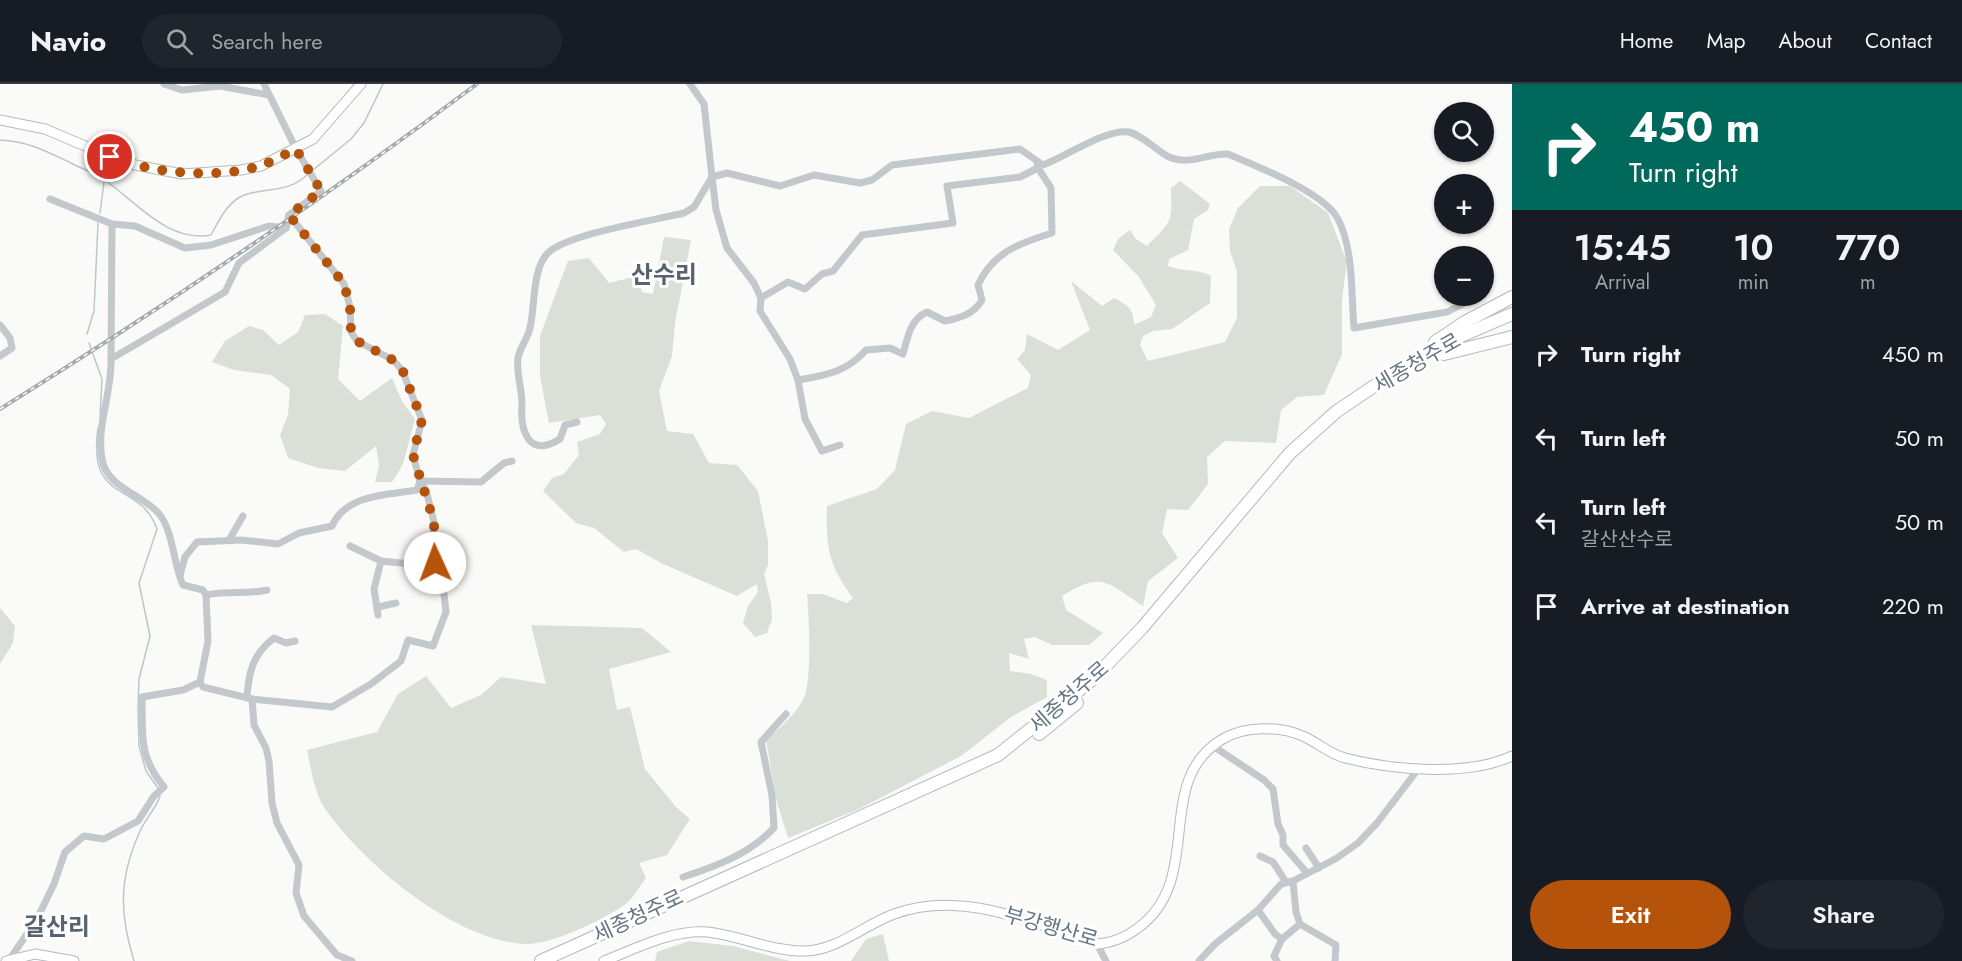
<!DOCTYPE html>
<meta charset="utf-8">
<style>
body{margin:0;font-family:Jost,"Noto Sans KR",sans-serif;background:#20242c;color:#f1f3f6;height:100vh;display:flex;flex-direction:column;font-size:22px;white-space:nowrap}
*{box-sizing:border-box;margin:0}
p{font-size:20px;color:#9ea1a6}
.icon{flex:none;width:33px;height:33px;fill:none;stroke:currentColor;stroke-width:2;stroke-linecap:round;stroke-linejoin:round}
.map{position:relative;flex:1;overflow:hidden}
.side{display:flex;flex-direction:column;background:#171b24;width:450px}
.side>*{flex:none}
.guide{background:#00695c;color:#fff;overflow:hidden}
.fabs{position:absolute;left:1434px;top:18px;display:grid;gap:12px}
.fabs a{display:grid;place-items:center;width:60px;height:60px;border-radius:50%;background:#171b24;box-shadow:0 2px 4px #0004;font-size:30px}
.pin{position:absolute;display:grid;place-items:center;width:51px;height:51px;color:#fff;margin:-26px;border:3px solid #fff;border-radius:50%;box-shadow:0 2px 6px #0007}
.me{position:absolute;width:66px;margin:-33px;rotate:358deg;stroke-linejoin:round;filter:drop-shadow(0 0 4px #0008)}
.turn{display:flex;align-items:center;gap:21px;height:126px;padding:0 18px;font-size:27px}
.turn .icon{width:78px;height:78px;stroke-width:2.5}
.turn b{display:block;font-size:42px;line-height:51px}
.eta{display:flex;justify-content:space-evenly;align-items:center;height:102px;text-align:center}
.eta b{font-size:36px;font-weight:600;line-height:42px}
.button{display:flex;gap:12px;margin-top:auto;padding:12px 18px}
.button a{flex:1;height:69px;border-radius:36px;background:#b45309;color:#fff;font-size:24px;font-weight:600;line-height:69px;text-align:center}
.button a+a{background:#20242c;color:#f1f3f6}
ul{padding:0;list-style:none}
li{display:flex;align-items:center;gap:18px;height:84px;padding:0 18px}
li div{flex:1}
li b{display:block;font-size:22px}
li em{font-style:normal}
header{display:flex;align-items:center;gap:36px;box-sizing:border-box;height:84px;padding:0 30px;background:#171b24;border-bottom:2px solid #363941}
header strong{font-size:28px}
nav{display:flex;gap:33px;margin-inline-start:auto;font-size:21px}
.search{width:420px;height:54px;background:#20242c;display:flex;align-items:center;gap:15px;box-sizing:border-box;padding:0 21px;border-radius:33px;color:#9ea1a6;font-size:22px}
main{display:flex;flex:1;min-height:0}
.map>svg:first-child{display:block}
.green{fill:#dadfd7}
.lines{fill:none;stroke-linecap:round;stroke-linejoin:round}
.stream{stroke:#bbc7cb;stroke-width:1.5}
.secondary-casing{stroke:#b3babf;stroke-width:11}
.highway-casing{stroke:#b4b9bd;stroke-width:14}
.street{stroke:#c3c8cc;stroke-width:7}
.secondary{stroke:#fff;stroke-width:9}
.highway{stroke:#fff;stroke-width:12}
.rail-casing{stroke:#a2aab0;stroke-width:4}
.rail{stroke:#fff;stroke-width:1.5;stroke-dasharray:4.5;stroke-linecap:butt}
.route{stroke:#b45309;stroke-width:10;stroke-dasharray:0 18}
.labels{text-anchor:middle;stroke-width:6;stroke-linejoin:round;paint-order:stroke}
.street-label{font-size:21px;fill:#657683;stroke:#fff}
.quarter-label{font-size:24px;font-weight:bold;fill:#57646e;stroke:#fff}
</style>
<header>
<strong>Navio</strong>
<div class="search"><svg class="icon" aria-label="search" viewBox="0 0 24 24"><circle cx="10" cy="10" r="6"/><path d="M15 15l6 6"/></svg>Search here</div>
<nav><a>Home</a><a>Map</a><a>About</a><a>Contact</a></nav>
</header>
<main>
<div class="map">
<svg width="1512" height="877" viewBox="0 0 1512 877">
<rect width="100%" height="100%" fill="#fafaf8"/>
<g class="green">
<path d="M1180 97 1210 120 1208 126 1194 135 1188 166 1169 175 1168 182C1182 188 1197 184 1211 192L1210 219 1172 245 1153 247 1143 252 1140 261 1148 277 1225 258 1237 234V188L1230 167 1229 145 1238 124 1260 102H1290L1328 129 1347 178 1342 215V270L1324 311 1297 313 1281 326 1276 359 1225 357 1207 373 1208 400 1188 426 1167 425 1162 449 1178 474 1148 497 1143 522C1106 498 1103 487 1062 512L1066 526 1103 549 1089 561H1052L1035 553 1024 555 1029 575 1009 569 1010 587 1031 590 1047 596V613L1011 633 961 672 859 725 788 754 776 715 766 656C780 644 796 630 804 614 812 595 809 532 807 510H823L847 519 853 514C828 480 826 464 827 422L877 405 895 386 906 340 932 327 969 334 1028 304 1031 291 1017 275 1025 266 1027 250 1058 266 1090 246 1071 197 1102 222 1114 214C1128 221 1134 225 1134 241L1151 233 1156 221 1139 193 1113 166 1118 155 1130 146 1136 155 1147 162C1172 137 1172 139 1171 104Z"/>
<polygon points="664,153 691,156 675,239 672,272 659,307 667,347 693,350 709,379 737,381 758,407 768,457 768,481 764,490 771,519 772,535 767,549 755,553 743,539 748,522 758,508 757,500 737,512 663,480 636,465 624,468 594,444 576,439 543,407 552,394 564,390 579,371 577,358 600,350 606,340 600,331 549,339 540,292 540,252 568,177 589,174 609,199 637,192 642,208 653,210"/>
<polygon points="325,230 343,242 338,295 360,317 392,294 402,317 415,335 403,380 392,398 375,398 379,382 376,362 345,387 318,384 288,374 280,351 288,331 290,305 271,291 234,286 212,278 225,257 249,242 263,246 279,261 298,248 305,231"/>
<polygon points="0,524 15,542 13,559 0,580"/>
<path d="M531 541 642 544 671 568 609 585 617 626 630 623 645 685 676 723 690 735 667 771 639 779 646 794C639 803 632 816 623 822 600 837 553 860 526 860 455 857 362 779 324 723 314 708 311 683 307 666L377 648 398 610 426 592 451 624 481 611 501 593 546 600Z"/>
<polygon points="883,850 889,877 851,877 866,855"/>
<polygon points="689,857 733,862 790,877 655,877 657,868"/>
</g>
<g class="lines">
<g class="stream">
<path d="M0 56C28 57 48 68 73 80 82 85 93 88 102 94 136 117 167 159 211 151 218 138 226 121 240 113 262 102 286 111 307 91"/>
<polyline points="313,86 351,55 364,39 383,0"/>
<polyline points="100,129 104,98"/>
<polyline points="87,250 94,227 98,139"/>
<polyline points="89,259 102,295 100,333"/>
<path d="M98 344C87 422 139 395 157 445L139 499 150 552 139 595 138 625 139 662 146 687 158 704"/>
<path d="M134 877C119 828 119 794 140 747 145 736 158 721 160 712"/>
</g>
<defs>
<g id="secondary">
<polyline points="0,36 45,45 125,79 182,90 241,86 261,82 313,55 361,0"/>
<polyline points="6,877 35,870 74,877"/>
<path d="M604 877C637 864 673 845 708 848 742 852 772 868 807 867 839 865 864 841 894 830 964 805 1030 839 1097 860 1113 859 1125 854 1138 844 1206 794 1152 699 1221 656 1244 641 1281 642 1305 653 1319 660 1330 670 1345 674 1392 686 1467 693 1512 672"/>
</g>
<g id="highway">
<polyline points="1435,258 1465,238 1512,213"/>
<polyline points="1444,270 1512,253"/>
<polyline points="1039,650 1077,619"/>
<polyline points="541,877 998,671 1093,595 1142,544 1290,369 1337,327 1404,282 1454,255 1512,230"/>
</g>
</defs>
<use href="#secondary" class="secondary-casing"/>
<use href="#highway" class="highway-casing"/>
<g class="street">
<polyline points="164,0 182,6 220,2 269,11"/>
<polyline points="264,0 296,65"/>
<path d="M690 0 704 20 712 93 727 89 780 102 814 91 860 99 872 96 892 81 1020 65 1043 81C1065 73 1107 44 1129 48 1144 52 1155 66 1169 73 1189 82 1208 69 1228 70 1256 82 1324 108 1338 135 1354 166 1351 210 1354 244L1447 228 1478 212"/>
<polyline points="712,93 716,126 727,164 754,199 761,214 760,227 790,275 798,296 805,335 822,367 840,361"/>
<polyline points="50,115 112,140 135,142 185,164 211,161 269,142 286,144"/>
<path d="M289 131 286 144 239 179 225 208 111 275C112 309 96 342 102 375 107 405 144 410 160 431 174 450 173 480 183 501L203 506 206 511 208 557 200 598 203 603 252 615 332 623 371 600 401 577 408 556 433 562 446 528 443 501 432 468 434 438 426 406 420 397"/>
<polyline points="761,214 788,198 805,205 822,190 833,187 862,151 953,139 947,102 1020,93 1038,84"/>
<polyline points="0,241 10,254 12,264 0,272"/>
<polyline points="111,275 112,140"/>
<path d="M798 296C826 291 847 288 866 266L890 264 903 270C908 252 910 236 927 228L945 237C960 234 974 230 982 216L978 201C993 168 1020 159 1052 149L1051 104 1038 84 1037 78"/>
<path d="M577 338 565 341 560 355C528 375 520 346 522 320 522 305 516 289 518 274 520 263 528 254 530 244 535 224 532 184 548 169 567 150 655 136 684 129L694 123 712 93"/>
<polyline points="420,397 481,398 504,379 512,377"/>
<polyline points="229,456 243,432"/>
<polyline points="350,462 381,477"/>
<path d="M180 491 185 473 197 458 242 456 278 460 299 449 332 442C346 410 387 411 417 406L420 397 413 371 422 336 402 286 393 276 357 257 351 248 350 223 344 200 289 131 321 107 296 65"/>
<path d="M206 511C229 506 246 511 267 506"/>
<polyline points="378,523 396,519"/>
<path d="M378 531 374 505 381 477C405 479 411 484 432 468"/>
<path d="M247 612C249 587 253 570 274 554L286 559 295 557"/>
<polyline points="252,615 254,641 266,664 269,677 272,719 277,739 299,781 296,809 304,832 337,871 352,877"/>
<polyline points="1213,662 1264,696 1273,705 1278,740 1283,751 1283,761 1307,789"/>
<polyline points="1306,764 1319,784"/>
<polyline points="1260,772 1273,778 1286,798 1293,797 1296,828 1300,840 1336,861 1335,877"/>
<path d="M683 793C717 782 749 770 774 744L772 711 761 658 786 630"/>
<polyline points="1258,826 1275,850 1282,855 1274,872 1277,877"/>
<polyline points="1282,855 1300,840"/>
<polyline points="1097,860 1106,877"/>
<path d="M9 876 36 837 54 800 65 768 84 752 104 755 138 737 154 712 164 703C138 671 143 652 142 613L183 606 200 598"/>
<polyline points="1199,877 1215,860 1258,826 1281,800 1293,797 1337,774 1358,759 1377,739 1419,684"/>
</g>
<use href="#secondary" class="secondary"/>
<use href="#highway" class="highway"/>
<defs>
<path id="rail" d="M0 325C164 223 323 115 477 0"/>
</defs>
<use href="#rail" class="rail-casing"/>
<use href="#rail" class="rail"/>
</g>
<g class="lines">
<path class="route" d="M110 73C150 89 221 96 262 81 274 77 285 70 296 65L321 107 289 131 344 200 350 223 351 248 357 257 393 276 402 285 422 336 413 371 434 438 435 479"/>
</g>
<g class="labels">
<g class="street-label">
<text transform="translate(1417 279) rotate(-30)" y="7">세종청주로</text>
<text transform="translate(1069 613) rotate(-41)" y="7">세종청주로</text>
<text transform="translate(638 832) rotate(-25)" y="7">세종청주로</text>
<text transform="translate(1051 843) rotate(16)" y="7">부강행산로</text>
</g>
<g class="quarter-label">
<text x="664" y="199">산수리</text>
<text x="57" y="851">갈산리</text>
</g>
</g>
</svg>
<div class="fabs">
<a><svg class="icon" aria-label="search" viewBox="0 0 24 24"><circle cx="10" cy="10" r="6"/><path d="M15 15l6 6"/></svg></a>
<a>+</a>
<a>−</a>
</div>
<div class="pin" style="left:110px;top:73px;background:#d93025"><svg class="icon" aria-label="arrive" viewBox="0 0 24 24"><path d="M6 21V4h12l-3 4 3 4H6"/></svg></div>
<svg class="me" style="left:435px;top:479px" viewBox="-20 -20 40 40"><circle r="19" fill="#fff"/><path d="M0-13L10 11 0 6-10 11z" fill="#b45309"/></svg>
</div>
<section class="side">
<div class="guide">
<div class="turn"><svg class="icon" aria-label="right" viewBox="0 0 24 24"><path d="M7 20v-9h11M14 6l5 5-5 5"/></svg><div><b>450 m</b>Turn right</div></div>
</div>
<div class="eta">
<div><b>15:45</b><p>Arrival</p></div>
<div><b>10</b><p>min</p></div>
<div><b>770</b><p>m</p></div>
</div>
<ul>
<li><svg class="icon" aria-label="right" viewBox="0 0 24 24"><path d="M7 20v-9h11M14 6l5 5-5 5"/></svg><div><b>Turn right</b></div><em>450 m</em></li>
<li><svg class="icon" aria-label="left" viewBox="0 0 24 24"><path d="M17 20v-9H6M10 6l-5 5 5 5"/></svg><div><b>Turn left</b></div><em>50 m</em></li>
<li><svg class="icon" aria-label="left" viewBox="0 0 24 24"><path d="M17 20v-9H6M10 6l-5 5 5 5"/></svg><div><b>Turn left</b><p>갈산산수로</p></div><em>50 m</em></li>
<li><svg class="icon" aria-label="arrive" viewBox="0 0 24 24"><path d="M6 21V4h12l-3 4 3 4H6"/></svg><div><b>Arrive at destination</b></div><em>220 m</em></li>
</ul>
<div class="button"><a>Exit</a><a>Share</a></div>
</section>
</main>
